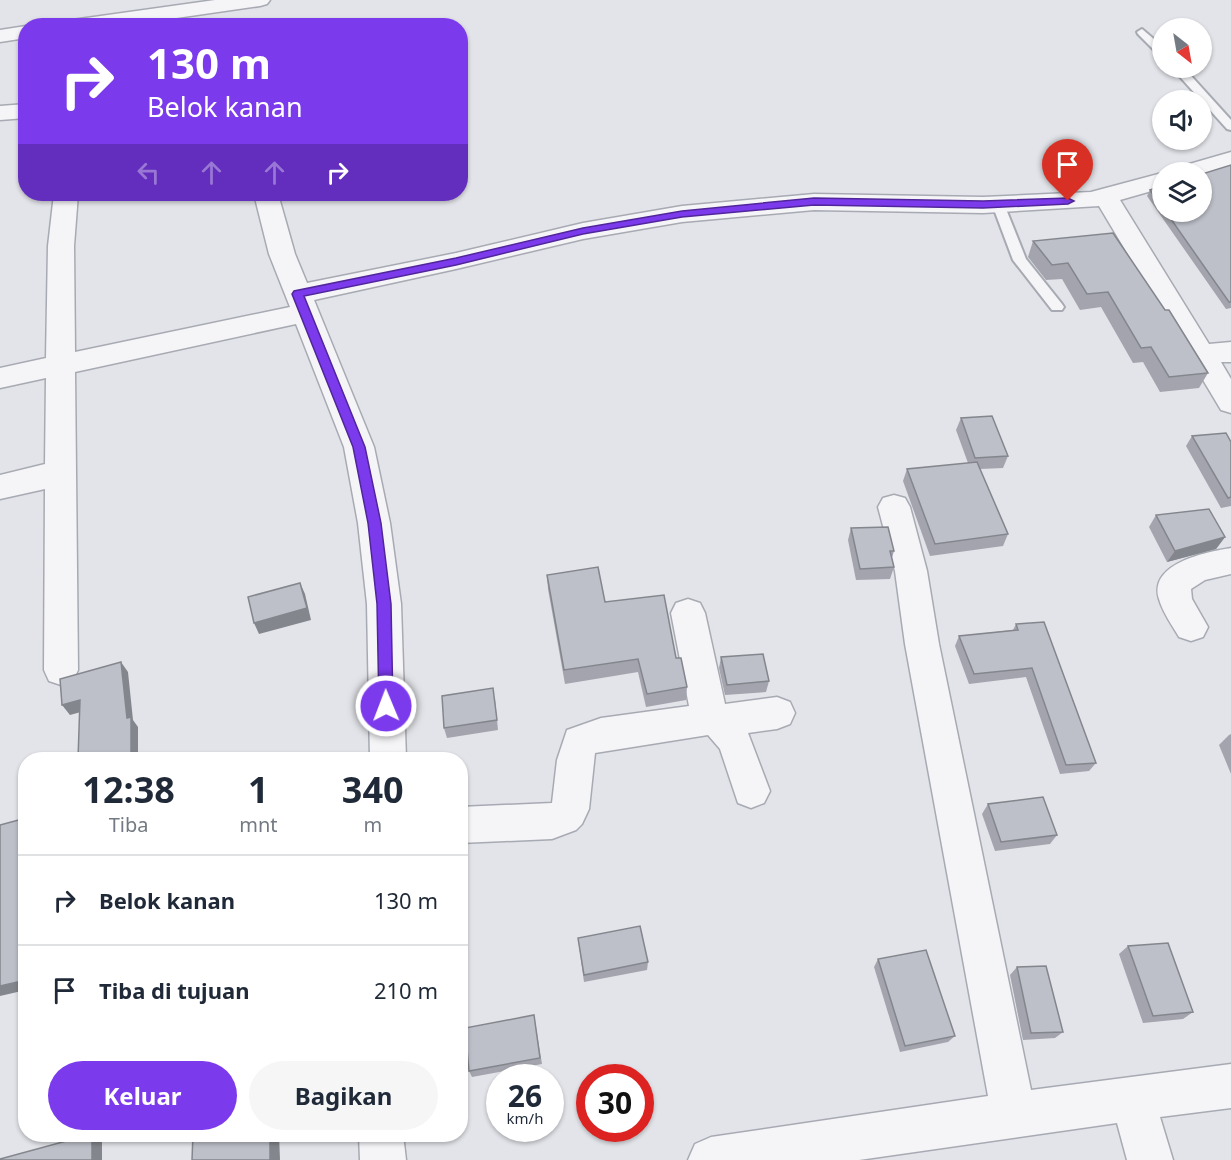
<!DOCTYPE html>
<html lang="id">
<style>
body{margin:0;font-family:"Noto Sans",sans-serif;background:#f6f6f7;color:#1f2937;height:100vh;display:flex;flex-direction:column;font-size:22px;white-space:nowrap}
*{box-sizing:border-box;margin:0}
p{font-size:20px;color:#747a83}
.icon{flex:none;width:33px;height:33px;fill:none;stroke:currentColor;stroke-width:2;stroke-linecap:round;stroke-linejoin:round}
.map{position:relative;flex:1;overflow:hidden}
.side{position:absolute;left:18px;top:752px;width:450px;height:390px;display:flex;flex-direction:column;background:#fff;border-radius:24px;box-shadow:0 2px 4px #0004}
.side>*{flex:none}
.guide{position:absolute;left:18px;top:18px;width:450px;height:183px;border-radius:24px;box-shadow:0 2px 4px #0004;background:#7c3aed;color:#fff;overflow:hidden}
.needle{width:39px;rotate:149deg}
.buttons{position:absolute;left:1152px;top:18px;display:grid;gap:12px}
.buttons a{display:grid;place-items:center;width:60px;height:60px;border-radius:50%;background:#fff;box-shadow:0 2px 4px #0004;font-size:30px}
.speed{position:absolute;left:486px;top:1064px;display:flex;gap:12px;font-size:30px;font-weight:700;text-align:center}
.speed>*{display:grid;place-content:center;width:78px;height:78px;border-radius:50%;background:#fff;box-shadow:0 2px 4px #0004;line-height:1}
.speed small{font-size:15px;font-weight:400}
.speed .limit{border:9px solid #d22;background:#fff;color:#111}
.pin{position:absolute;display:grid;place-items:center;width:51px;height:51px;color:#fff;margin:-62px -26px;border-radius:50% 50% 50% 0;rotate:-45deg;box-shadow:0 0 6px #0007}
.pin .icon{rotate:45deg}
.me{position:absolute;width:66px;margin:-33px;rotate:359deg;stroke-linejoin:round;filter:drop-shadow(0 0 4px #0008)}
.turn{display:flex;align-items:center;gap:21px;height:126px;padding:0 30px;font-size:27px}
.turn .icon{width:78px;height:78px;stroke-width:2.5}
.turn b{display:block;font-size:42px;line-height:51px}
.lanes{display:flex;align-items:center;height:57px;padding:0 30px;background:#0003;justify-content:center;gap:30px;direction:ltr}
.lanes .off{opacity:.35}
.eta{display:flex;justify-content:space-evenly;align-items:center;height:102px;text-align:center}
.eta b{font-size:36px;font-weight:700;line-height:42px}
.cta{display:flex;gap:12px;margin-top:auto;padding:12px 30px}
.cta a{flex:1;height:69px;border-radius:36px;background:#7c3aed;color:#fff;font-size:24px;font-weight:700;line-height:69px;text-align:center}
.cta a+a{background:#f6f6f7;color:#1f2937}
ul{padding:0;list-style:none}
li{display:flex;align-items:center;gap:18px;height:90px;padding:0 30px;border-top:2px solid #e0e1e3}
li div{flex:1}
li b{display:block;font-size:22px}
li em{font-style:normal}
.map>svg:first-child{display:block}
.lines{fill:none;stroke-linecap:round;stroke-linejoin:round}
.lane-casing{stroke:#a8aab3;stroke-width:4}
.street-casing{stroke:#a8aab3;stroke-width:3}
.lane{fill:#f5f5f8;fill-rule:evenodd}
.street{fill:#f5f5f8;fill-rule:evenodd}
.wall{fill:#a3a4ad}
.shaded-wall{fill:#84868d}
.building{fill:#bdbfc9;stroke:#84868d;stroke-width:1.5}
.route{fill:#7c3aed;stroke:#51269a;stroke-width:1.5}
</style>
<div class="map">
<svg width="1231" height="1160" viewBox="0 0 1231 1160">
<rect width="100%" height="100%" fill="#e2e4e9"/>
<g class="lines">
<defs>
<g id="lane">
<polygon points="1142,29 1162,46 1162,55 1158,54 1138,34 1137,32"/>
<polygon points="1172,68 1184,68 1231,120 1231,130 1227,129"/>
<polygon points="998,200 1004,204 1026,259 1062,304 1064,307 1062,310 1052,310 1013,260 992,204"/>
</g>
<g id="street">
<polygon points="215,0 270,0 267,4 260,6 121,26 62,26 65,22 72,20"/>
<polygon points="26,26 26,38 0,42 0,30"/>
<polygon points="26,104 26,118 0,120 0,106"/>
<polygon points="1231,152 1231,167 1202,176 1202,172 1176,172 1179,167"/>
<polygon points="1162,173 1162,188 1120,200 1209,344 1231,342 1231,362 1221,362 1231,379 1231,413 1221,410 1099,206 983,213 814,210 682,222 583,239 456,269 314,300 374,447 390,523 401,604 406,759 370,759 367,604 358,523 344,447 296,324 75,372 78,670 73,681 61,685 49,681 44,670 45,489 0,499 0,475 45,464 46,378 0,388 0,368 46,358 48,246 54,194 78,194 74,246 75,352 290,307 269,254 254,194 278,194 295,254 307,283 456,253 583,223 682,206 814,194 983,197 1091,192"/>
<polygon points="894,495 905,498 910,507 927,571 939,644 1031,1090 1231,1064 1231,1108 1160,1117 1173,1160 1127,1160 1117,1123 859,1160 688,1160 695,1144 711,1137 988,1096 905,644 895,571 878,507 883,498"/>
<path d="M1231 548V574L1205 580 1191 589 1192 599 1208 627 1203 637 1191 641 1179 637C1172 625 1163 613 1159 599 1148 563 1207 552 1231 548Z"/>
<polygon points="688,599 700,603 705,613 725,704 777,697 790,702 795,713 790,724 777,729 748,733 770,791 764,803 751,808 738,803 720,749 708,735 595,753 589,809 582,824 576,830 552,839 460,843 460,807 552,803 557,760 567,730 601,718 689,706 671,613 676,603"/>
<polygon points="359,1134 403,1134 406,1160 360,1160"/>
</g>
</defs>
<use href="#lane" class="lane-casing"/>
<use href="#street" class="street-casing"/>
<use href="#lane" class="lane"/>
<use href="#street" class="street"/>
</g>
<g class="wall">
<polygon points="1231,165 1231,308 1226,309 1147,196 1150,190 1162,186 1162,212 1202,212"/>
<polygon points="1033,241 1165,310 1208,373 1199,388 1160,392 1143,362 1133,363 1101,307 1080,310 1062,279 1046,280 1028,257"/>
<polygon points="961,418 1008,456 1003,468 980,469 1008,534 1003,546 930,556 903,481 907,469 968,463 956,430"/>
<polygon points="1192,436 1231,442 1231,506 1221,508 1186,446"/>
<polygon points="1156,515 1225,537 1216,549 1167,562 1149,527"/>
<polygon points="851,528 894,551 892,558 894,567 890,579 856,580 848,540"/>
<polygon points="547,575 605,602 676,658 687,687 686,700 646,707 638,672 565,684 548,589"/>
<polygon points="1016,624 1096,763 1089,771 1060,774 1026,677 969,684 955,646 959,636 1013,630"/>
<polygon points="721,657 769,681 766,692 725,695 719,668"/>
<polygon points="495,699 498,730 447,738 444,728"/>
<polygon points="1231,734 1231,774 1219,745 1229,735"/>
<polygon points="988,804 1057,835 1050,844 995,851 982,814"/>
<polygon points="578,938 648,962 647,970 584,982"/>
<polygon points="1128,946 1193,1012 1183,1019 1143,1023 1119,954"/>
<polygon points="878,959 955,1036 948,1042 900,1052 874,967"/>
<polygon points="1017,967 1063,1032 1055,1038 1023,1040 1010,975"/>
<polygon points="534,1015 542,1064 472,1077 469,1071"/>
</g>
<g class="shaded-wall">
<polygon points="1225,537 1216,549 1167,562 1175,551"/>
<polygon points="300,583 305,594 311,620 259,634 254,623"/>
<polygon points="121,662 128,672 133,720 138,727 138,759 131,759"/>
<polygon points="80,700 88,710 70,715 62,705"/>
<polygon points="26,980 26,990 0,996 0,986"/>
<polygon points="92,1134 102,1139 102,1160 92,1160"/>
<polygon points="270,1134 279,1134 280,1160 270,1160"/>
</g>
<g class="building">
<polygon points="1231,165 1231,302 1229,302 1166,212 1202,212 1202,174"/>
<polygon points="1162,186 1162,207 1150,190"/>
<polygon points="1113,233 1165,310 1169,310 1208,373 1169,377 1151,347 1141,348 1108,292 1087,294 1068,263 1052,265 1033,241"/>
<polygon points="992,416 1008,456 975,458 961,418"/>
<polygon points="1226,433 1231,442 1231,497 1228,498 1192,436"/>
<polygon points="977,462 1008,534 935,544 907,469"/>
<polygon points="1209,509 1225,537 1175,551 1156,515"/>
<polygon points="888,527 894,551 890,551 894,567 860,569 851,528"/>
<polygon points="598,567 605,602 664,595 676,658 681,658 687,687 647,694 638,659 564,670 547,575"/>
<polygon points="300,583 307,608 254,623 248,597"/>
<polygon points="1044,622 1096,763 1066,765 1032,668 974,674 959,636 1018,630 1016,624"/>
<polygon points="763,654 769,681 727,685 721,657"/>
<polygon points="121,662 127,718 131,717 131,759 78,759 80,700 62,705 60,679"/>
<polygon points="493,688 497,720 444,728 442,696"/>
<polygon points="1043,797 1057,835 1001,842 988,804"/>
<polygon points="26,818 26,980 0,986 0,825"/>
<polygon points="640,926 648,962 584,975 578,938"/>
<polygon points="1168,943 1193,1012 1153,1016 1128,946"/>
<polygon points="926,950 955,1036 905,1046 878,959"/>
<polygon points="1046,966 1063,1032 1031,1033 1017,967"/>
<polygon points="534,1015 540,1058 469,1071 465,1028"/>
<polygon points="92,1134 92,1160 0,1160 0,1159"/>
<polygon points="193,1134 270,1134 270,1160 192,1160"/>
</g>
<polygon class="route" points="814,198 983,201 1068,198 1074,201 1068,204 983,208 814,205 682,217 583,234 456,265 304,296 365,447 381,523 391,604 393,706 391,710 386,712 381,710 379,706 377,604 368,523 353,447 292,294 294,291 456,258 583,228 682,211"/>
</svg>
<div class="buttons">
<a><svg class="needle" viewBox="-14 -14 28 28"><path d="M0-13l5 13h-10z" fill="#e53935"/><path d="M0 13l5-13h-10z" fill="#747a83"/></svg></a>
<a><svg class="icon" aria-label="sound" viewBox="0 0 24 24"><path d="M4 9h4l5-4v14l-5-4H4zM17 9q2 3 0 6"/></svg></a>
<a><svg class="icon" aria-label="layers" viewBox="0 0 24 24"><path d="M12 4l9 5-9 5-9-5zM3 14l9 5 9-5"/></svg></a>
</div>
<div class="speed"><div>26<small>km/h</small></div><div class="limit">30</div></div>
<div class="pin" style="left:1068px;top:201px;background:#d93025"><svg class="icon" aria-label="arrive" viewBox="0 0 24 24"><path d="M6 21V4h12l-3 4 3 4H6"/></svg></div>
<svg class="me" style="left:386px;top:706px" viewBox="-20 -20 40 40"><circle r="17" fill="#7c3aed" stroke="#fff" stroke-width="3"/><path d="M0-11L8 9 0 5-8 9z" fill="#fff"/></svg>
<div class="guide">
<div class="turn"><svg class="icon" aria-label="right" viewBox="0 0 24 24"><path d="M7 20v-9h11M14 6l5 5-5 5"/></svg><div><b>130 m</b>Belok kanan</div></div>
<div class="lanes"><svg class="icon off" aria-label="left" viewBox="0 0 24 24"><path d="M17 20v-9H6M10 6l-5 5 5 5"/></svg><svg class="icon off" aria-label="ahead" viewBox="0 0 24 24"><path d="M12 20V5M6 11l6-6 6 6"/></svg><svg class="icon off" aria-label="ahead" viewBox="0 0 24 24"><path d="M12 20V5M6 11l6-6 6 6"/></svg><svg class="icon" aria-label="right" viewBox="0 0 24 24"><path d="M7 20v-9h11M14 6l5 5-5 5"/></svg></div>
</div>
<section class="side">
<div class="eta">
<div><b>12:38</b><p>Tiba</p></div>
<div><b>1</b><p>mnt</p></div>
<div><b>340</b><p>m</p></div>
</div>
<ul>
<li><svg class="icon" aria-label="right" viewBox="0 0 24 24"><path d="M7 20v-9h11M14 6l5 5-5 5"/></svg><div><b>Belok kanan</b></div><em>130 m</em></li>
<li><svg class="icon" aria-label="arrive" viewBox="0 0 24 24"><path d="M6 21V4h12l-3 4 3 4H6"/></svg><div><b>Tiba di tujuan</b></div><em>210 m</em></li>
</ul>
<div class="cta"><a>Keluar</a><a>Bagikan</a></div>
</section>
</div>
